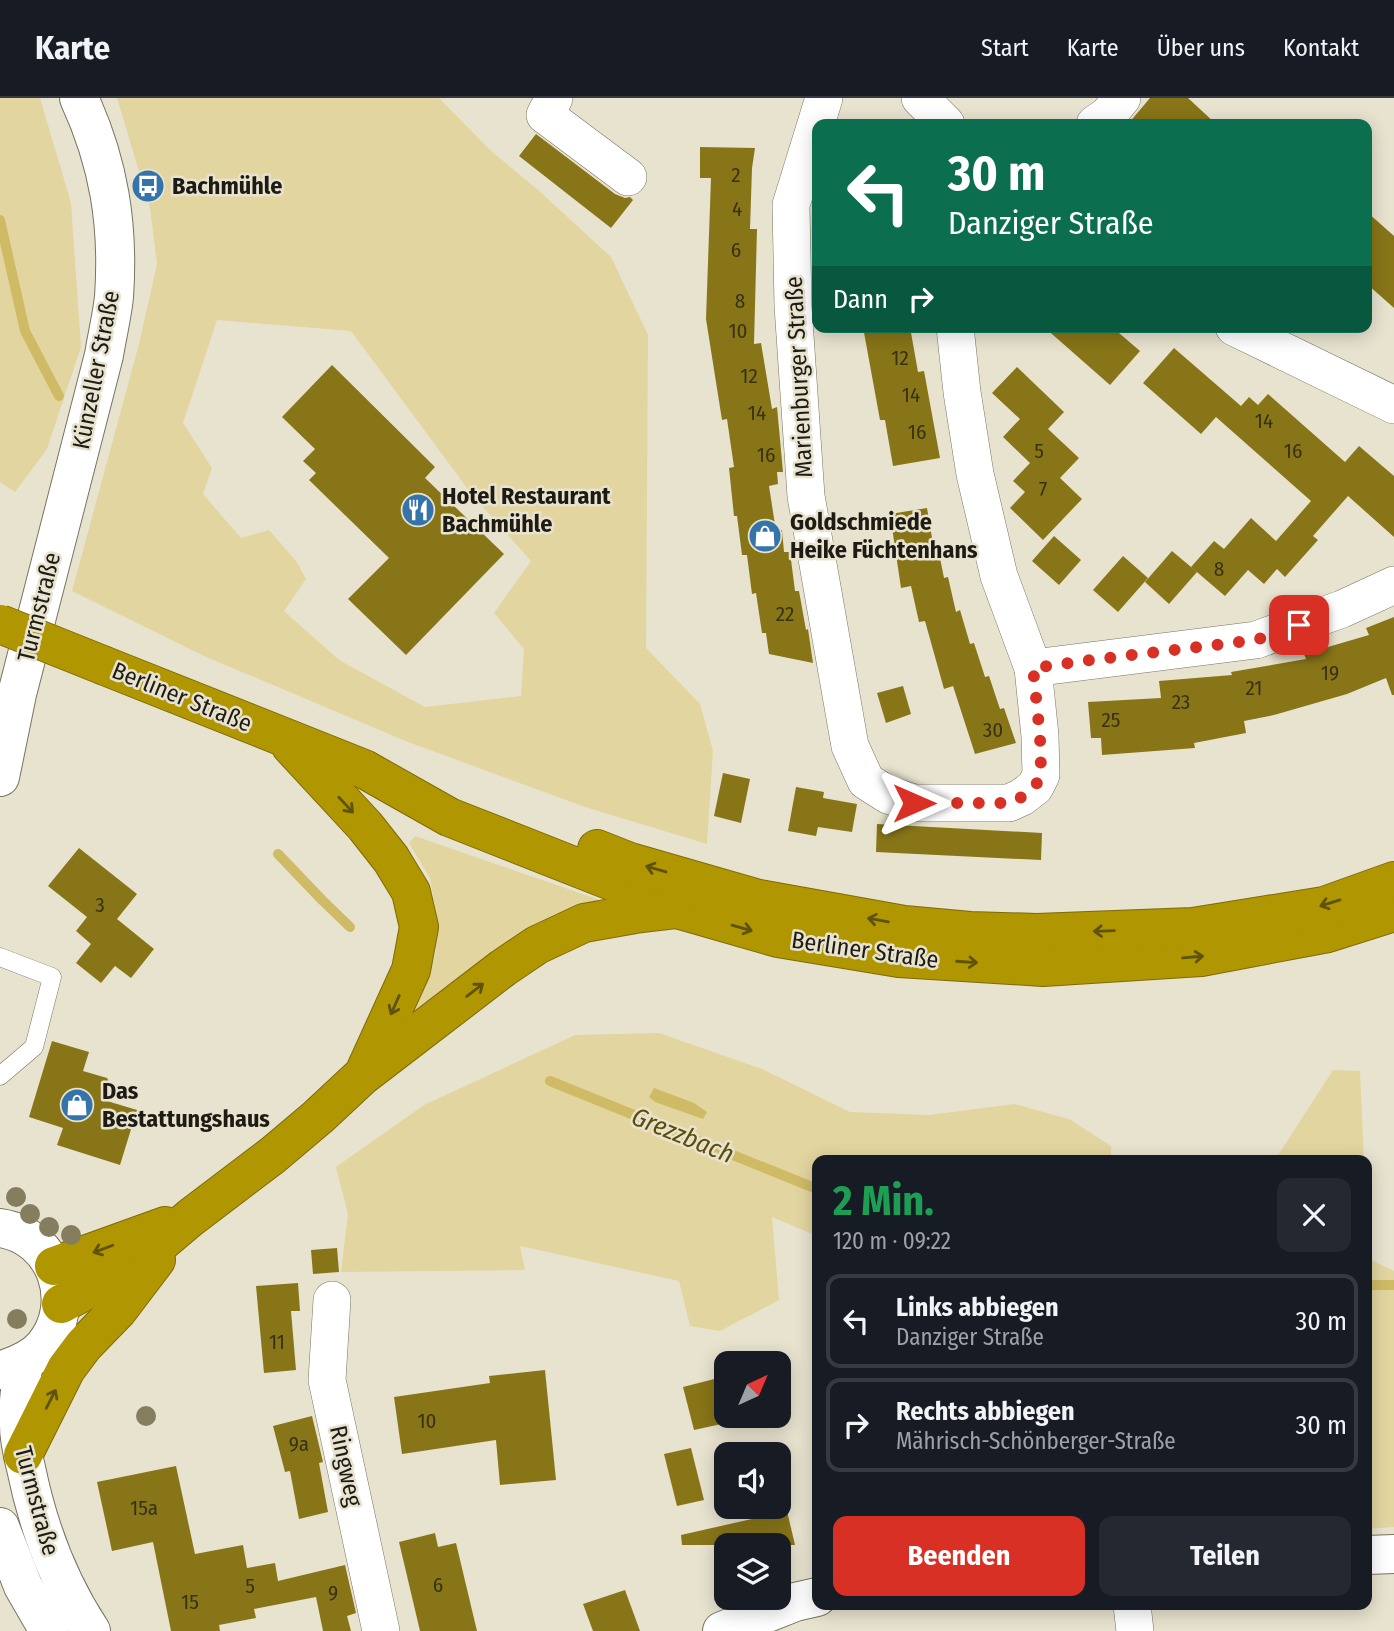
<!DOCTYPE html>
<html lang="de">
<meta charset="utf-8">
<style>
body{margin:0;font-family:"Fira Sans Condensed",sans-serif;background:#242831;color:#f1f3f6;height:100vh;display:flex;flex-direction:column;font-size:26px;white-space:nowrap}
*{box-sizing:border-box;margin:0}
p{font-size:23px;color:#9ea1a6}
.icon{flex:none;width:38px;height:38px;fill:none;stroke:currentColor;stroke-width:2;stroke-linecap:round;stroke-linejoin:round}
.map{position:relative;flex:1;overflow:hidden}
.panel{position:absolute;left:812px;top:1057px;width:560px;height:455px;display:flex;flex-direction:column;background:#171b24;border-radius:14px;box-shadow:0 4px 18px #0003}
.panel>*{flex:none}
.hud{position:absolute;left:812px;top:21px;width:560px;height:214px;border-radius:14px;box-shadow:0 4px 18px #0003;background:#0b6e4f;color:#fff;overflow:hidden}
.needle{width:46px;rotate:44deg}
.fabs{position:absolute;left:714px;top:1253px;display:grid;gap:14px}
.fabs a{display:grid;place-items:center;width:77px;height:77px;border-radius:14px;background:#171b24;box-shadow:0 4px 18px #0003;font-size:35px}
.pin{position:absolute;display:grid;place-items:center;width:60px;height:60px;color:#fff;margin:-30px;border-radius:14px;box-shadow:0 4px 10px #0006}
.me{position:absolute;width:77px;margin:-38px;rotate:90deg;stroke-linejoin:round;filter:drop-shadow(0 0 5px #0008)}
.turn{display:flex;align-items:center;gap:24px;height:147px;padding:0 21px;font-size:32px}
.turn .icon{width:91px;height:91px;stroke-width:2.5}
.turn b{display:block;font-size:49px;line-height:60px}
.then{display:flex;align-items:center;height:66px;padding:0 21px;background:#0003;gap:14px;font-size:26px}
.round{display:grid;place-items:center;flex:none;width:74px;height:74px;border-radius:14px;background:#242831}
.overview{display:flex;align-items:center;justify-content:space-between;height:119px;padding:0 21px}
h1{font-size:42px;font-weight:700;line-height:52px;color:#1e9e55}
.button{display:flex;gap:14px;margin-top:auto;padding:14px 21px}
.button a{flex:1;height:80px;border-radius:14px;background:#d93025;color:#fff;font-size:28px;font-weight:700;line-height:80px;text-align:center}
.button a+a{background:#242831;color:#f1f3f6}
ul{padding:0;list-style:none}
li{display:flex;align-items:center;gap:21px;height:94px;margin:0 14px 10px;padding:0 7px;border:4px solid #363941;border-radius:14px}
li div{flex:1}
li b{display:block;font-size:26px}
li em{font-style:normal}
header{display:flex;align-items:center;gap:42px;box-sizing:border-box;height:98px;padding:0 35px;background:#171b24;border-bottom:2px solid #363941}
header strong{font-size:33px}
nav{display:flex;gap:38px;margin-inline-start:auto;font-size:24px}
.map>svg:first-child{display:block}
.green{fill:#e2d5a0;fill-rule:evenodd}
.water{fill:#cfbb66}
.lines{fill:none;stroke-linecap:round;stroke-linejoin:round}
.stream{stroke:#cfbb66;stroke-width:10}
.building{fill:#887518}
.lane-casing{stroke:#787462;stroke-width:19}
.street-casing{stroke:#787462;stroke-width:38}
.secondary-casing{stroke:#787462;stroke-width:40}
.highway-casing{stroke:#7d6b07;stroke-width:40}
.lane{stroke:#fff;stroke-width:18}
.street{stroke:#fff;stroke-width:37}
.secondary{stroke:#fff;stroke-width:38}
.highway{stroke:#b09600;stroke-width:38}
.highway-bridge-casing{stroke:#7d6b07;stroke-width:40;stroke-linecap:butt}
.highway-bridge{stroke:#b09600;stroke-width:38}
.tree{fill:#847e5f}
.oneway{stroke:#5f520b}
.route{stroke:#d93025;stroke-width:12;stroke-dasharray:0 21.6}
.labels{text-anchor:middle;stroke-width:5;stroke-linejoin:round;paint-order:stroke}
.number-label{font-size:21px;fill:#383215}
.poi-label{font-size:24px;font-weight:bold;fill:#1d1b14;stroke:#e8e3cf;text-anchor:start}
.street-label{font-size:24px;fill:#1d1b14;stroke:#e8e3cf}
.water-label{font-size:26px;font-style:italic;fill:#5b4e09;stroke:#e8e3cf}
</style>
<header>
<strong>Karte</strong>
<nav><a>Start</a><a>Karte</a><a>Über uns</a><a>Kontakt</a></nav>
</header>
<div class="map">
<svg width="1394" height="1533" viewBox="0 0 1394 1533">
<rect width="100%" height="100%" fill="#e8e3cf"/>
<g class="green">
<polygon points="0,0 40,0 71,105 81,249 47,351 15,394 0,384"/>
<path d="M117 0H439L490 52 537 91 611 159 648 237 646 550 700 606 713 653 707 746 585 709 408 644 204 558 72 493 139 246 157 166 150 110ZM217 222 351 233 473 398 531 463 494 515 524 551 521 598 425 609 339 562 284 513 306 481 296 463 269 432 241 440 203 396 212 370 183 325Z"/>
<polygon points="415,738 597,801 598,808 415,921 411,916 426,883 436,854 437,819 430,780 409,745"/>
<polygon points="659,935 762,971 850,1014 929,1017 1014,1006 1069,1021 1111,1048 1111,1062 817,1062 817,1138 772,1119 779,1202 720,1233 690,1228 679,1183 520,1148 525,1172 341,1174 348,1116 336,1069 424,1007 575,937"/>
<polygon points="1333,972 1360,973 1364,1062 1275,1062"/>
<polygon points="1367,1160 1394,1173 1394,1429 1367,1431"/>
</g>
<polygon class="water" points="654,990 694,1005 707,1014 703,1021 655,1004 649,999"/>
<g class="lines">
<g class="stream">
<polyline points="0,122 25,233 59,298"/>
<polyline points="278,756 322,802 350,829"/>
<polyline points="550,983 817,1091"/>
<polyline points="1367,1187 1394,1187"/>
</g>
</g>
<g class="building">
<polygon points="1150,0 1188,0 1216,26 1128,26"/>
<polygon points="536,36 615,96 625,100 630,99 633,102 611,130 519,58"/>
<polygon points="700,49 755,50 752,70 750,131 757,131 754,246 761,245 772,311 777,309 783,374 777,374 778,386 769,388 776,433 782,432 784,454 790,454 795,493 799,493 806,532 808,531 813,565 769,556 766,535 762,535 756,495 752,496 747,457 742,457 737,418 734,418 729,370 734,369 727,321 722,322 706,221 711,80 700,80"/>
<polygon points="1367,114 1394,138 1394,210 1367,186"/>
<polygon points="863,229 910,229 918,274 924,273 940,360 893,368 885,322 880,322"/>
<polygon points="1044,229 1112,229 1140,253 1110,287"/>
<polygon points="1174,250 1241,308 1249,299 1258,307 1268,296 1345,364 1359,348 1394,378 1394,439 1348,398 1313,438 1318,442 1285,479 1277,471 1264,486 1248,472 1225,498 1191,469 1214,443 1224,451 1251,420 1276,443 1311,403 1216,319 1201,336 1143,285"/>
<polygon points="332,267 435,369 425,380 504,456 406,557 348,501 389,460 309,382 316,375 303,363 315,351 282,319"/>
<polygon points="1017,269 1064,314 1048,331 1079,360 1060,380 1082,401 1043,442 1010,410 1025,394 1013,383 1030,365 1003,339 1020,321 992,295"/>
<polygon points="927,410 933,446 937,445 944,480 948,479 956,514 960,512 970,546 974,545 985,579 989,578 1000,611 1004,610 1016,645 975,656 953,588 944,591 925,523 919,524 911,488 901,490 890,416"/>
<polygon points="1054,438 1081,462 1059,487 1032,463"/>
<polygon points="1172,453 1197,474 1169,506 1145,484"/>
<polygon points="1123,458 1148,480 1118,514 1093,492"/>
<polygon points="1394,519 1394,597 1392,597 1386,580 1347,596 1274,617 1244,623 1246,635 1194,645 1195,650 1102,657 1101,640 1091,640 1088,604 1161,600 1159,583 1232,577 1231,574 1306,561 1304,556 1369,537 1366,530"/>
<polygon points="903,588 911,616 886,625 877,595"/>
<polygon points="723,675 750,681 741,725 714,718"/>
<polygon points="796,689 824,694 823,700 857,706 852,734 818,729 816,738 788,733"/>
<polygon points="877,726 1042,735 1041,762 876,754"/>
<polygon points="79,750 137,796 117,821 154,851 131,880 115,868 101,885 76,865 91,846 76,833 87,819 48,788"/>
<polygon points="52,943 89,954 83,973 107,980 112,989 107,1003 137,1012 120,1067 57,1047 63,1030 29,1019"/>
<polygon points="337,1150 339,1174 313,1176 311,1152"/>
<polygon points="298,1185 300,1213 291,1213 296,1272 264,1275 256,1188"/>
<polygon points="545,1272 556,1382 500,1387 496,1342 402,1356 394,1299 490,1285 489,1278"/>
<polygon points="726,1278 726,1325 694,1332 683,1289"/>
<polygon points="312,1318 323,1364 319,1365 328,1414 299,1421 290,1373 285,1374 273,1328"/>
<polygon points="691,1350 704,1402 677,1408 664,1356"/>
<polygon points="176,1368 195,1456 243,1447 247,1470 275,1465 278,1483 345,1467 356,1515 347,1518 351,1533 323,1533 316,1499 254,1511 256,1520 219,1527 220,1533 171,1533 153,1444 112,1453 97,1384"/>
<polygon points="787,1413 795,1447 682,1447 681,1437"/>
<polygon points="435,1435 438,1449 456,1445 477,1533 420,1533 399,1444"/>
<polygon points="625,1492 640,1533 593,1533 583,1506"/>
</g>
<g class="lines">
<defs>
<polyline id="lane" points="0,859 52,879 34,949 0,978"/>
<g id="street">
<polyline points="554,0 545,17 628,79"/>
<polyline points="824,0 791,107 793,208 806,398 850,648 866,683 888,697 914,705 1009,705 1022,699 1035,689 1041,677 1040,638 1033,570 999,478 975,376 962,294 955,229"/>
<polyline points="920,0 946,26"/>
<polyline points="1095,26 1108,17 1122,0"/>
<polyline points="1234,229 1394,307"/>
<polyline points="1033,570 1256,542 1342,511 1394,487"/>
<polyline points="332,1202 327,1282 381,1533"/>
<polyline points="1132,1507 1135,1533"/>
</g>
<g id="secondary">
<path d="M0 679 17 596 104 257C107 238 112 218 114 199 119 127 109 65 79 0"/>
<path d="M0 1130C56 1138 79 1205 44 1248 33 1261 18 1267 2 1272"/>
<path d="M24 1264C21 1285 17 1308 19 1328 19 1342 23 1357 26 1370 38 1429 58 1483 91 1533"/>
<polyline points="0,1429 23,1488 49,1533"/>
<polyline points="1367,1457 1394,1456"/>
<polyline points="722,1533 795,1504 817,1499"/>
</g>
<g id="highway">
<polyline points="105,568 364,671 449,719 619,786 677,811 778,840 899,860 1043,869 1201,859 1328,835 1394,814"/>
<polyline points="291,648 365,728 391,761 411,794 419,829 411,872 366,971"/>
<polyline points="597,751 630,764 759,801 904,827 970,833 1037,835 1193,829 1324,808 1394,783"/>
<polyline points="54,1168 165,1128"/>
<polyline points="61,1206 138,1164 190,1120 273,1057 318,1019 362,978 503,870 537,847 584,825 635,816 677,811"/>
<polyline points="23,1357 66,1271 84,1247 118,1212 156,1162"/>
</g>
</defs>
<use href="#lane" class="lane-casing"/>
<use href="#street" class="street-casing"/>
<use href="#secondary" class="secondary-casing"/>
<use href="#highway" class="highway-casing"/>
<use href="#lane" class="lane"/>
<use href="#street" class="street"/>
<use href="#secondary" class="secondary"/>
<use href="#highway" class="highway"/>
<defs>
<polyline id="highway-bridge" points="0,526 105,568"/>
</defs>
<use href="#highway-bridge" class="highway-bridge-casing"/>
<use href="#highway-bridge" class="highway-bridge"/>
</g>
<g class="tree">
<circle cx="16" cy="1099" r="10"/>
<circle cx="30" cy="1116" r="10"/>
<circle cx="49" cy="1129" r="10"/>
<circle cx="71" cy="1137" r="10"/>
<circle cx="17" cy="1221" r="10"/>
<circle cx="146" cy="1318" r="10"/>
</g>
<defs><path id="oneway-shaft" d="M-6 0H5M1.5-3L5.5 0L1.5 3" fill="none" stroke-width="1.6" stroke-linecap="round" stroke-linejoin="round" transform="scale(1.75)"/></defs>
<g class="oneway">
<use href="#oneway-shaft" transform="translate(346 707) rotate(47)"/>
<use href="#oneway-shaft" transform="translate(656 771) rotate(-164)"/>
<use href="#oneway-shaft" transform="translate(1330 805) rotate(163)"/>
<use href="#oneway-shaft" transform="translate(878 822) rotate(-170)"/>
<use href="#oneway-shaft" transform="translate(742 830) rotate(16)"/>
<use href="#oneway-shaft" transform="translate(1104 833) rotate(178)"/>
<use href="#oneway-shaft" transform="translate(1193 859) rotate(-5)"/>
<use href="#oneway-shaft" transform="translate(967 864) rotate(4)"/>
<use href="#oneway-shaft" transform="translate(475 892) rotate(-38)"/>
<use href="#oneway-shaft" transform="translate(395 907) rotate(114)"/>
<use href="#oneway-shaft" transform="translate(103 1151) rotate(159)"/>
<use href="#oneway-shaft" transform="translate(51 1301) rotate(-63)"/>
</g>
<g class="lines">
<path class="route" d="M914 705H1009C1025 698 1039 691 1041 672L1040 638 1033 570 1083 563 1256 542 1299 527"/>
</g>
<defs>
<symbol id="bus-disc" viewBox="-11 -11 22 22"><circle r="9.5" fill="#3474ab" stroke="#e8e3cf"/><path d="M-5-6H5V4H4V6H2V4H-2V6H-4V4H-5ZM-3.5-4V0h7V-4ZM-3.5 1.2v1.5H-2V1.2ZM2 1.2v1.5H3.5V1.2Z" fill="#fff"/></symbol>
<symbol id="restaurant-disc" viewBox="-11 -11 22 22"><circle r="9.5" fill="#3474ab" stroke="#e8e3cf"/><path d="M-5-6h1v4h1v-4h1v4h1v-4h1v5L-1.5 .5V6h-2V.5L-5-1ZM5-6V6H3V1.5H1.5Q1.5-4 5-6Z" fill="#fff"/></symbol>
<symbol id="shop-disc" viewBox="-11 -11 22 22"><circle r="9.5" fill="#3474ab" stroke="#e8e3cf"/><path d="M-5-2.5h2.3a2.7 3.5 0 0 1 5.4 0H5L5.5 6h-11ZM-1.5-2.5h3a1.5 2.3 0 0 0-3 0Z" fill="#fff"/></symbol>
</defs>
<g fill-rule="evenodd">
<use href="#bus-disc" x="129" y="69" width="38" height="38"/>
<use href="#restaurant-disc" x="399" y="393" width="38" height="38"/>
<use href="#shop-disc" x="746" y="419" width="38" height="38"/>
<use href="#shop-disc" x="58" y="988" width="38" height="38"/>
</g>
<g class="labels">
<g class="number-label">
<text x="736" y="84">2</text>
<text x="737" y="118">4</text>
<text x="736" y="159">6</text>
<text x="740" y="210">8</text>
<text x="738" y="240">10</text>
<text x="900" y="267">12</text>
<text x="749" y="285">12</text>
<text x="911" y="304">14</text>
<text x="757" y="322">14</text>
<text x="1264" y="330">14</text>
<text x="917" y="341">16</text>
<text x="1039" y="360">5</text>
<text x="1293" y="360">16</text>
<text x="766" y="364">16</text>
<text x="1043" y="398">7</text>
<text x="1219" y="478">8</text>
<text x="785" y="523">22</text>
<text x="1330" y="582">19</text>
<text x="1254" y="597">21</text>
<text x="1181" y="611">23</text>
<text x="1111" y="629">25</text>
<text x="993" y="639">30</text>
<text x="100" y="814">3</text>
<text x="277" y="1251">11</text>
<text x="427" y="1330">10</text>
<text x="299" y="1353">9a</text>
<text x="144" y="1417">15a</text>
<text x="438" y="1494">6</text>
<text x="250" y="1495">5</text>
<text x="333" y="1502">9</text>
<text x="190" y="1511">15</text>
</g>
<g class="poi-label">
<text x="172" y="96">Bachmühle</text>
<text x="442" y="406">Hotel Restaurant<tspan x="442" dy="28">Bachmühle</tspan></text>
<text x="790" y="432">Goldschmiede<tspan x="790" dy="28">Heike Füchtenhans</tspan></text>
<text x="102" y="1001">Das<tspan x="102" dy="28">Bestattungshaus</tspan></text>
</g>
<g class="street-label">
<text transform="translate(96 272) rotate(-79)" y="8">Künzeller Straße</text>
<text transform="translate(799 279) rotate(-93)" y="8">Marienburger Straße</text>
<text transform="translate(39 509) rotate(-76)" y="8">Turmstraße</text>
<text transform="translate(182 599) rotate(22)" y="8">Berliner Straße</text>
<text transform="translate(865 852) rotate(8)" y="8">Berliner Straße</text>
<text transform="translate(346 1368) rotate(78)" y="8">Ringweg</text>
<text transform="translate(37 1403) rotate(75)" y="8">Turmstraße</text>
</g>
<g class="water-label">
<text transform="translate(683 1037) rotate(22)" y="9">Grezzbach</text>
</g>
</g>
</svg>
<div class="fabs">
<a><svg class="needle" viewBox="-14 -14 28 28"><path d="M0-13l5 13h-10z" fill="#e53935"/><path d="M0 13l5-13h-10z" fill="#9ea1a6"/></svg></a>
<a><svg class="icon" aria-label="sound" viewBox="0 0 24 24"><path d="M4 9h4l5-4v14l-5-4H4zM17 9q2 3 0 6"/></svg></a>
<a><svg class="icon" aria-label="layers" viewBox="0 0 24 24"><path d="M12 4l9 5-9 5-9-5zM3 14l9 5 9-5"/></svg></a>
</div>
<div class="pin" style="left:1299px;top:527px;background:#d93025"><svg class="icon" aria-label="arrive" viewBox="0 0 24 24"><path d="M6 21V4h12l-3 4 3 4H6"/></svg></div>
<svg class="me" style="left:914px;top:705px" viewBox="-20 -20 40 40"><path d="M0-17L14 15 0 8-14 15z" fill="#d93025" stroke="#fff" stroke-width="4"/></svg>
<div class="hud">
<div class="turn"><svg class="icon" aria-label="left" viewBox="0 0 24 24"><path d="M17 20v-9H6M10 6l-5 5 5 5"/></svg><div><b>30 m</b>Danziger Straße</div></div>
<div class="then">Dann<svg class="icon" aria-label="right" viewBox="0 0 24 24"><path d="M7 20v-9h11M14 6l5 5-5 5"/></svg></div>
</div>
<section class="panel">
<div class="overview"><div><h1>2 Min.</h1><p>120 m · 09:22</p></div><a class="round"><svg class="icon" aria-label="close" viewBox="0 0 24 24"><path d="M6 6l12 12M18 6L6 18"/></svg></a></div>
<ul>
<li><svg class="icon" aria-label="left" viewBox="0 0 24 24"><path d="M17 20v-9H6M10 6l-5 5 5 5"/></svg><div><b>Links abbiegen</b><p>Danziger Straße</p></div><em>30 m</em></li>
<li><svg class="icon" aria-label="right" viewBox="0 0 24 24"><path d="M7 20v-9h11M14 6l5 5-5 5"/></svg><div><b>Rechts abbiegen</b><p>Mährisch-Schönberger-Straße</p></div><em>30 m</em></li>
</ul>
<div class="button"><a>Beenden</a><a>Teilen</a></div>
</section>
</div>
